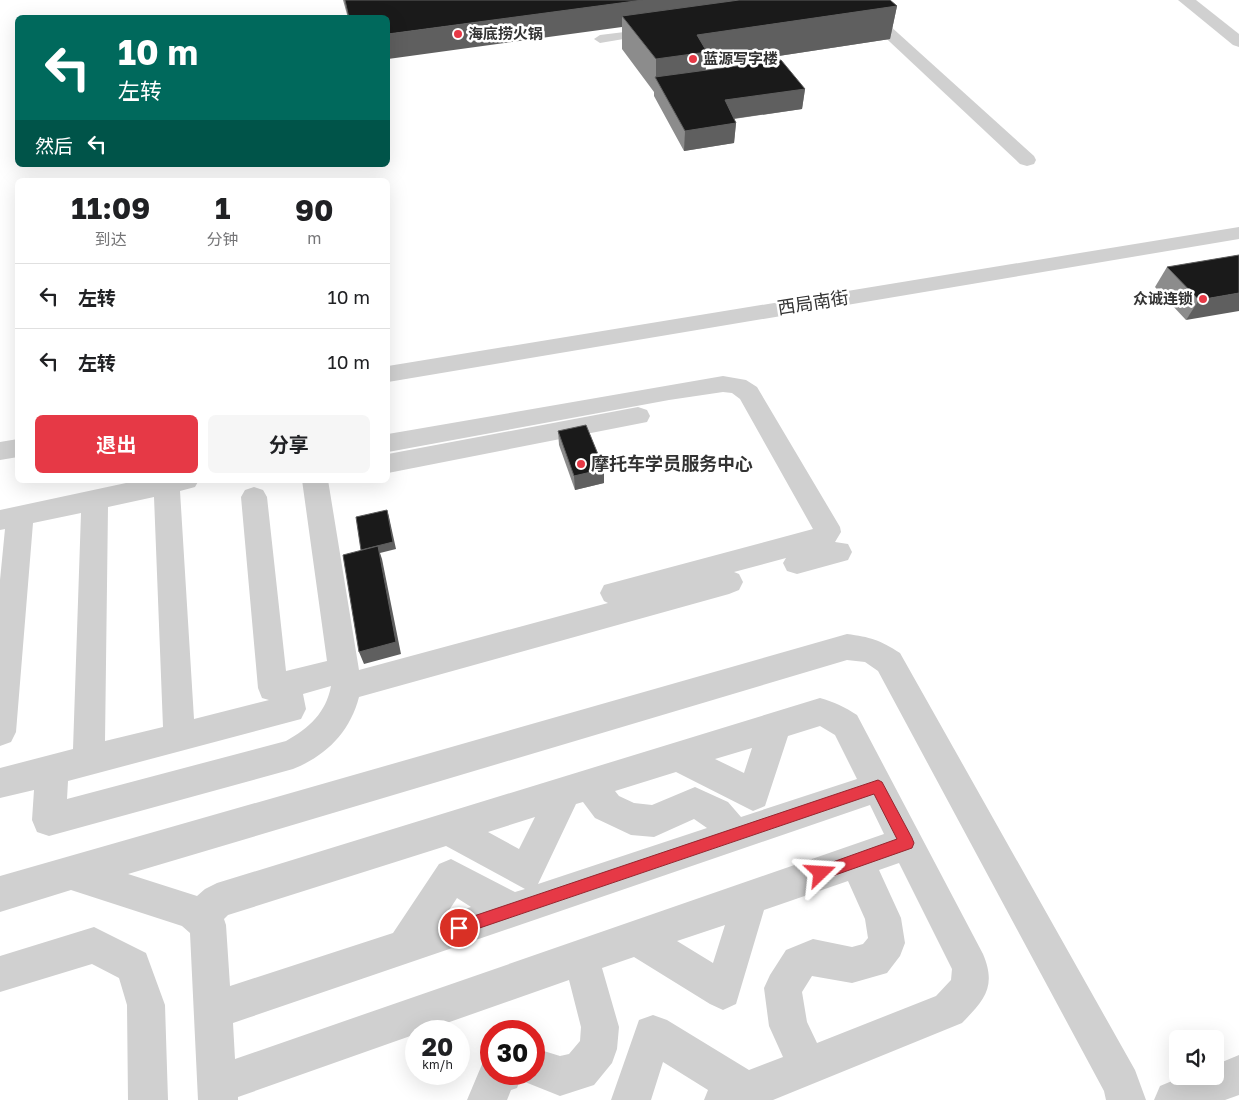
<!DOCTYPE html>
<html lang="zh">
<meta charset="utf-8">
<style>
body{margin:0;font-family:"Golos Text","Noto Sans SC",sans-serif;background:#f6f6f6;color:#202124;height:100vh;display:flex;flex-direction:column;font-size:19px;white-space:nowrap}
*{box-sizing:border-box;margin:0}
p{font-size:16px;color:#757577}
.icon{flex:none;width:28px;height:28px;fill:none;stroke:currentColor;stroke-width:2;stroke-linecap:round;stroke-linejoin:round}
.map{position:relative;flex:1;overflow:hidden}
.side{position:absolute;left:15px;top:178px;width:375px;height:305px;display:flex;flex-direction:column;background:#fff;border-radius:8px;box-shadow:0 5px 20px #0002}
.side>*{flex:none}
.banner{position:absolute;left:15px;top:15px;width:375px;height:152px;border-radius:8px;box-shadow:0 5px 20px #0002;background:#00695c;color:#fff;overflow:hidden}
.fabs{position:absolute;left:1169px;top:1030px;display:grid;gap:10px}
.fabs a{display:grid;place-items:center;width:55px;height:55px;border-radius:8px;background:#fff;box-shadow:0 5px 20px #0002;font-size:25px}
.speed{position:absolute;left:405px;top:1020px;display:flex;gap:10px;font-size:25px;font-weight:700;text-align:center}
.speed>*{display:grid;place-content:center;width:65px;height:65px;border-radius:50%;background:#fff;box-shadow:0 5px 20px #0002;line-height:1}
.speed small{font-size:12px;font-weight:400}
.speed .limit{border:8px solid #d22;background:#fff;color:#111}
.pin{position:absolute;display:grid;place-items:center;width:42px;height:42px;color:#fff;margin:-21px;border:2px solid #fff;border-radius:50%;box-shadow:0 1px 5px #0007}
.me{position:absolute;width:55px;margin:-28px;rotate:70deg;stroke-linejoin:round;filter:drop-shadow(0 0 4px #0008)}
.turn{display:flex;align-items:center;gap:18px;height:105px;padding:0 20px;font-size:22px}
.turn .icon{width:65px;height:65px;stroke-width:2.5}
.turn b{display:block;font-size:35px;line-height:42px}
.then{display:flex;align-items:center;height:48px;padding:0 20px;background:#0003;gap:10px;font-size:19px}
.eta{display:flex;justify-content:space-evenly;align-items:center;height:85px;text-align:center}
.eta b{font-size:30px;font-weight:700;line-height:35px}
.primary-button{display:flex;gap:10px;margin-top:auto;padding:10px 20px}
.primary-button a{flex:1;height:58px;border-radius:8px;background:#e63946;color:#fff;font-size:20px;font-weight:700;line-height:58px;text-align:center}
.primary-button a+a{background:#f6f6f6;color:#202124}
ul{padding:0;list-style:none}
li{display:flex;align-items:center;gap:15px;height:65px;padding:0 20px;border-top:1px solid #e0e0e0}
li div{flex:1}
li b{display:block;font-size:19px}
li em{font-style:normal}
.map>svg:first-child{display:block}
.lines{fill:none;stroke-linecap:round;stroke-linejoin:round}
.service{fill:#d0d0d0;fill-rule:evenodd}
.minor{fill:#d0d0d0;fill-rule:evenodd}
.tertiary{fill:#d0d0d0;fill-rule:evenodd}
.wall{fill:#8c8c8c}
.shaded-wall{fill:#5f5f5f}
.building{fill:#1a1a1a;stroke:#5f5f5f}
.route{fill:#e63946;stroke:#96252e}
.poi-dot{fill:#e63946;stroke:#fff;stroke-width:2}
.labels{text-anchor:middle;stroke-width:5;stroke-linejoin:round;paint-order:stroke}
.far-poi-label{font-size:15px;font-weight:bold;fill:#333;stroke:#fff;text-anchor:start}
.street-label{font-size:18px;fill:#333;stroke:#fff}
.poi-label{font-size:18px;font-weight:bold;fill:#333;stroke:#fff;text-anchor:start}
</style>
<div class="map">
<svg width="1239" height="1100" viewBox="0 0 1239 1100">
<rect width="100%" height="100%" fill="#fff"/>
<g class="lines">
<polygon class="service" points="649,29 653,30 655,32 653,34 600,43 594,39 600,35"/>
<g class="minor">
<polygon points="863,4 868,6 1034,156 1036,160 1034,164 1027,166 1020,164 858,12 855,9 858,6"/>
<path d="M723 376 746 380 757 387 840 527 841 532 835 542 848 544 852 552 848 560 797 574 787 571 783 563 786 558 734 572 739 574 743 582 739 590 729 594 359 697C350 732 326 756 293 769L49 836 37 832 32 820 34 790 0 798V768L73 749 81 513 33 523 16 732 11 742 0 746V580L5 529 0 530V510L140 480H199L195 487 180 491 194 719 269 700 262 698 258 688 241 497 245 490 254 487 263 490 267 497 286 671 327 661 302 480H328L359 670 608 603 604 601 600 593 604 585 813 529 740 399 732 393 723 392 669 400 388 452V434ZM154 497 163 727 105 741 108 507ZM331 686C326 713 309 728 286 741L67 799 68 781 301 719 306 709 303 694Z"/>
<polygon points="638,407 647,410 650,416 647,422 388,473 388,454"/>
<path d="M847 634C870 637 880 640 900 653L1135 1070 1146 1100H1106L1104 1091 878 671 865 662 847 660 128 874 197 896 205 889 217 883 820 698C834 702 845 707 857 715L983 954C997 987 984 1000 962 1023L773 1100H704L708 1090 663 1062 651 1100H611L639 1020 653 1015 667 1020 749 1070 783 1057 769 1026 764 988 770 975 786 950 813 939 852 947 863 944 868 938 865 919 848 881 764 910 736 1004 723 1010 710 1004 634 957 602 968 619 1027 617 1049 612 1063 594 1085 560 1096 520 1080 517 1088 511 1090 507 1100H467L483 1062 491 1059V1074H534V1048L560 1056 569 1054 580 1041 581 1027 569 980 424 1031H416V1034L238 1097V1100H198L190 933 182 926 71 890 0 912V876ZM820 726 835 735 857 779 741 817 728 802 695 787 652 805 634 803 619 796 615 791 676 772 753 811 765 806 788 736ZM752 748 744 773 715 759ZM583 802 595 818 631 835 654 837 694 819 707 828 538 884 576 804ZM870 805 884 834 235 1059 233 1023ZM535 817 519 849 488 832ZM446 846 525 889 515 892 451 859 439 864 393 933 230 986 226 925 224 919 228 915ZM899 863 952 969 951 980 936 996 817 1043 807 1022 802 992 812 976 852 983 887 973 900 956 905 943 901 918 879 870ZM457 898 471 907 446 915ZM725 925 713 963 677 941Z"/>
<polygon points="94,927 146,953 165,1005 168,1100 128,1100 127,1005 119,978 92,964 0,992 0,956"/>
<polygon points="1239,1055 1239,1095 1225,1100 1154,1100 1160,1086 1184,1076 1215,1076 1215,1065"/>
</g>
<g class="tertiary">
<polygon points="1178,0 1196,0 1239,34 1239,47 1233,45"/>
<polygon points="1239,227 1239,239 388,382 388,366"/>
<polygon points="18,439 18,457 0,460 0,442"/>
</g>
</g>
<g class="wall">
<polygon points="343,0 890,0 897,6 890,39 706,67 705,70 805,89 802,109 734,119 736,123 734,143 684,151 654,96 654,92 622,49 622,27 388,18 348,18"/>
<polygon points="1239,255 1186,320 1155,287 1167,267"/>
<polygon points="558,431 604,469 604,483 575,490 559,445"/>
</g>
<g class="shaded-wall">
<polygon points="643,0 818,0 622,16 622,27 388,59 388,34"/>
<polygon points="897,6 890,39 706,67 704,85 656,78 656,59 697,35"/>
<polygon points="805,89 802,109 724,120 725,100"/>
<polygon points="736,123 734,143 684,151 685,131"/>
<polygon points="1239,293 1239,311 1186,320 1199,300"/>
<polygon points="604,469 604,483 575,490 574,476"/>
<polygon points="387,510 389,517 396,549 380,553 382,559 401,654 364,664 359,652 364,556 361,550"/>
</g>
<g class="building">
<polygon points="345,0 643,0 388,34 388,18 349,18"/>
<polygon points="739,0 890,0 897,6 697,35 707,52 656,59 622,16"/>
<polygon points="781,60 805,89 725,100 736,123 685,131 655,77"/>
<polygon points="1239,255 1239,293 1199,300 1167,267"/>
<polygon points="586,425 604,469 574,476 558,431"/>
<polygon points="387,510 393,542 361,550 356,517"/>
<polygon points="378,546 396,642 359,652 343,555"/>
</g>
<polygon class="route" points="878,780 882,782 912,838 914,843 912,848 821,880 816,878 814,873 816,868 897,839 874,794 459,935 453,933 451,928 453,923 459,921"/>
<g class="poi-dot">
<circle cx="458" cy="34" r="5"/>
<circle cx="693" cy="59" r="5"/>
<circle cx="1203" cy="299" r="5"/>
<circle cx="581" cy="464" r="5"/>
</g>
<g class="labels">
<g class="far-poi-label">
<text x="468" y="39">海底捞火锅</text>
<text x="703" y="64">蓝源写字楼</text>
<text x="1193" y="304" text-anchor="end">众诚连锁</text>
</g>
<g class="street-label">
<text transform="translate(813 303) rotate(-9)" y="6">西局南街</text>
</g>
<g class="poi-label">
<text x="591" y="470">摩托车学员服务中心</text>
</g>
</g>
</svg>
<div class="fabs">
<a><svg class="icon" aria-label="sound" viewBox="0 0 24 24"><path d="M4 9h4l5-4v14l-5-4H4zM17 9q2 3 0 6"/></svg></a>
</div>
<div class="speed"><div>20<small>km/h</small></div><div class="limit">30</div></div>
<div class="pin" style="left:459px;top:928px;background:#d93025"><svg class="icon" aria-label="arrive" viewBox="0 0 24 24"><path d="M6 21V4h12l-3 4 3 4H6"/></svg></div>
<svg class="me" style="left:821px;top:873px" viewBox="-20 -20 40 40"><path d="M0-17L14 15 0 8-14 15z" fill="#e63946" stroke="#fff" stroke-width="4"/></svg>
<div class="banner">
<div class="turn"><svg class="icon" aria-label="left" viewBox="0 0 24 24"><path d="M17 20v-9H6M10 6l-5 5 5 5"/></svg><div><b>10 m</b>左转</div></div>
<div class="then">然后<svg class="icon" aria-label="left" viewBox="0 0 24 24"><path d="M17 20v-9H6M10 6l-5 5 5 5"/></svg></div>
</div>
<section class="side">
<div class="eta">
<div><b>11:09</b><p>到达</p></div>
<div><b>1</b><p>分钟</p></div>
<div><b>90</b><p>m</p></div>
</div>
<ul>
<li><svg class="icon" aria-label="left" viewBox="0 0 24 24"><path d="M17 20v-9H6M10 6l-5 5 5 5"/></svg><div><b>左转</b></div><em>10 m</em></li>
<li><svg class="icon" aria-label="left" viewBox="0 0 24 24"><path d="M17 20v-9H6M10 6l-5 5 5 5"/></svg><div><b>左转</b></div><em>10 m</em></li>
</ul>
<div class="primary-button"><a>退出</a><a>分享</a></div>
</section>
</div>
